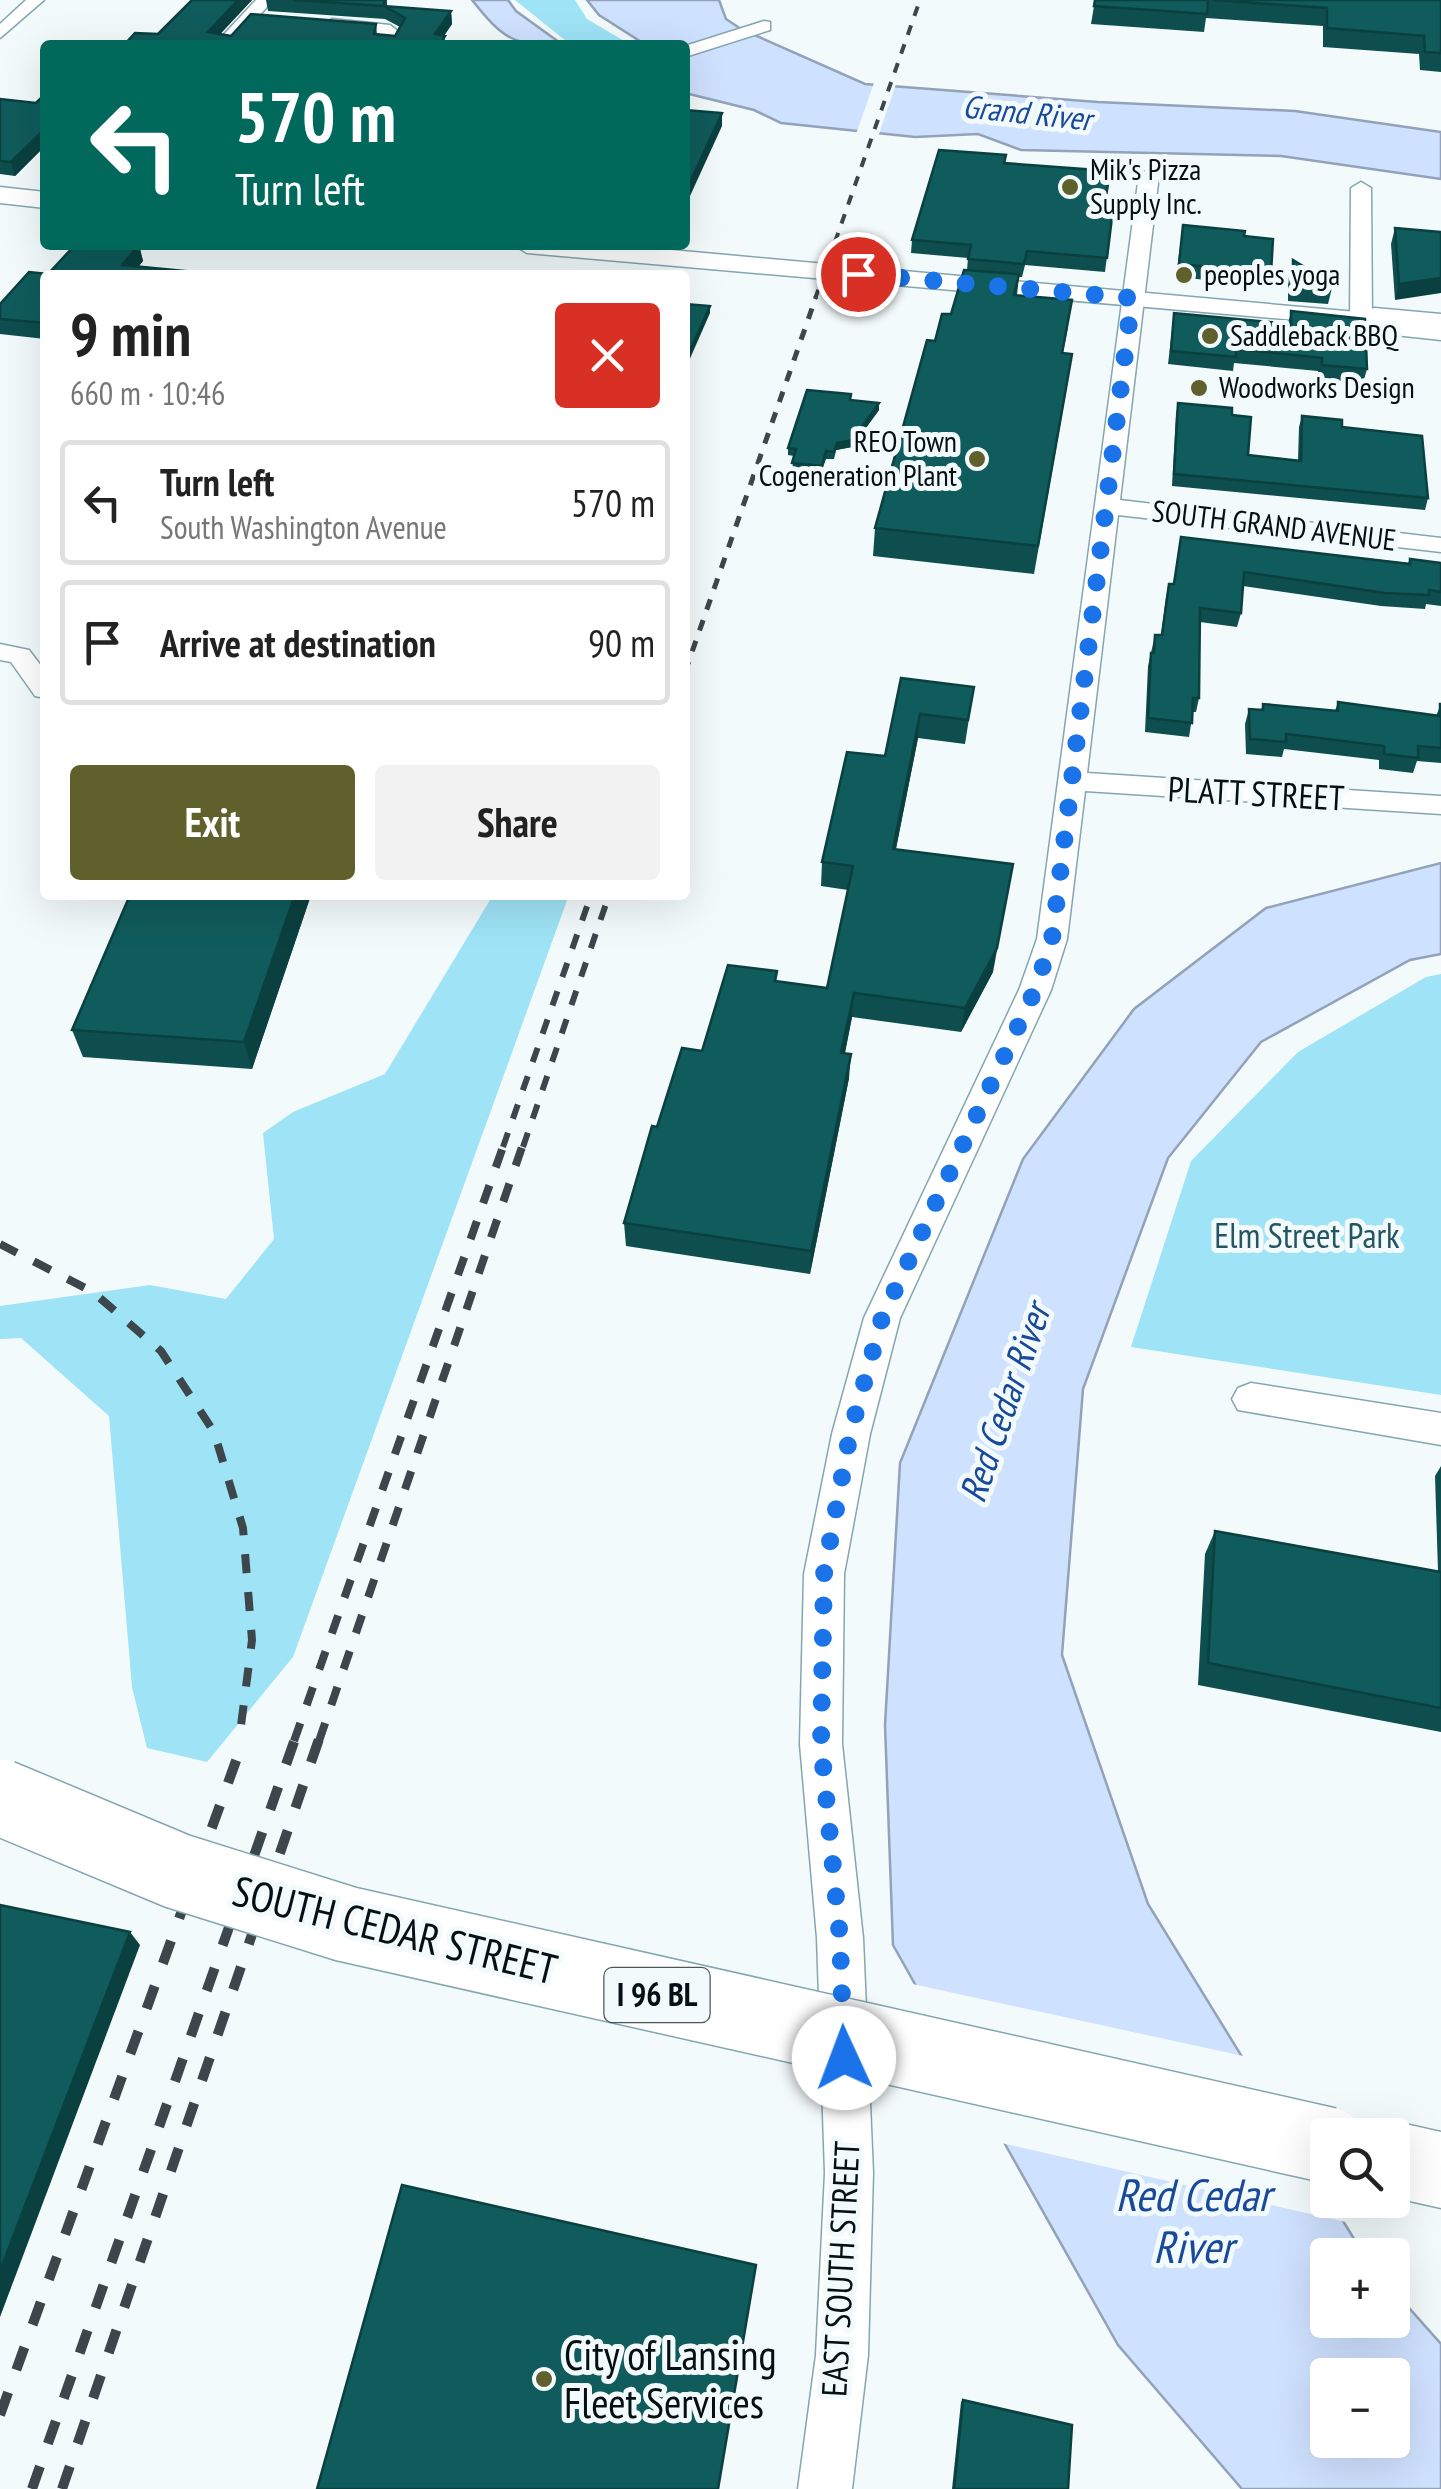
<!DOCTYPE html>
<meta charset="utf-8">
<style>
body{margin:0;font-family:"PT Sans Narrow",sans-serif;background:#f2f2f2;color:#222;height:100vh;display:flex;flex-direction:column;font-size:38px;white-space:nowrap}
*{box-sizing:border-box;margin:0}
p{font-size:32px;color:#767676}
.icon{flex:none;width:55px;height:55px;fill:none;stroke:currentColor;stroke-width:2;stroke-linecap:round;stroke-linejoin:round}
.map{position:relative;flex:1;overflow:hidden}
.drawer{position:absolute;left:40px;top:270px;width:650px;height:630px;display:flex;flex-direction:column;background:#fff;border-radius:10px;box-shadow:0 10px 40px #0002}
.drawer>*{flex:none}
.guide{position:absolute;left:40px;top:40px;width:650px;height:210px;border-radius:10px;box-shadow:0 10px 40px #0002;background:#00695c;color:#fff;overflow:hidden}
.buttons{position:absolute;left:1310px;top:2118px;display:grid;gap:20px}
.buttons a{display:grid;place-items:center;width:100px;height:100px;border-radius:10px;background:#fff;box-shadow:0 10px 40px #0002;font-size:50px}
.pin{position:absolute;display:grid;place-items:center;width:85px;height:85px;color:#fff;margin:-42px;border:5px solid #fff;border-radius:50%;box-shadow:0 2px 10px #0007}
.me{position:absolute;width:110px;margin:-55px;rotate:358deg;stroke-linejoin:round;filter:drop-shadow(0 0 8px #0008)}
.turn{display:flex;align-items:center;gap:35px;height:210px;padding:0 30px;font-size:45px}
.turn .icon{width:130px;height:130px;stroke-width:2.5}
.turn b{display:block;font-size:70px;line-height:85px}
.round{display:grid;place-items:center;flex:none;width:105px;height:105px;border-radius:10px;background:#f2f2f2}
.overview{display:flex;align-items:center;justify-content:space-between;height:170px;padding:0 30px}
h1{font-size:60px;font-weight:700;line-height:75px}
.primary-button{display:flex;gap:20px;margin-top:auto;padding:20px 30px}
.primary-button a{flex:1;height:115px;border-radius:10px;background:#60602c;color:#fff;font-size:40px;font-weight:700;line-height:115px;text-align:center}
.primary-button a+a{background:#f2f2f2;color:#222}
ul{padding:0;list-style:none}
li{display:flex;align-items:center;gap:30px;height:125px;margin:0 20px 15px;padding:0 10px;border:5px solid #e0e0e0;border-radius:10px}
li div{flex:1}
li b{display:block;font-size:38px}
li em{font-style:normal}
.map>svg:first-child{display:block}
.green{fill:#9ee3f6}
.water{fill:#cee1fe;stroke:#92a2b8;stroke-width:2.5;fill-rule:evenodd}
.pier{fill:#f3fafc}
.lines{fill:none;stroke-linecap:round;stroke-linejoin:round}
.minor-casing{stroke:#84a6af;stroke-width:3}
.tertiary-casing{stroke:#84a6af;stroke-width:3}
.primary-casing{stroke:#84a6af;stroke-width:3}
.minor{fill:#fff;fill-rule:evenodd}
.tertiary{fill:#fff;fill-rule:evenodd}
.primary{fill:#fff;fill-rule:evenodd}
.rail-far4{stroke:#3d474b;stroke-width:4;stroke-dasharray:10 10;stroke-linecap:butt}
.rail-far3{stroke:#3d474b;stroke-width:5;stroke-dasharray:11 11;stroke-linecap:butt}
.rail-far2{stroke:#3d474b;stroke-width:6;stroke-dasharray:15 15;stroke-linecap:butt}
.rail-far1{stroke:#3d474b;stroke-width:8;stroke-dasharray:19 19;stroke-linecap:butt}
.rail{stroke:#3d474b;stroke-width:10;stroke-dasharray:24 24;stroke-linecap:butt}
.primary-bridge-casing{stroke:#84a6af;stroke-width:78;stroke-linecap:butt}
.primary-bridge{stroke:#fff;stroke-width:75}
.wall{fill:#0e4e4e}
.shaded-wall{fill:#0b4040}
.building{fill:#105b5b;stroke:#0b4040;stroke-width:2.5}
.route{stroke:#1a73e8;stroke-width:18;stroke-dasharray:0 32.4}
.poi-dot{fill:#60602c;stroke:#f3fafc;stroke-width:4}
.labels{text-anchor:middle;stroke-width:10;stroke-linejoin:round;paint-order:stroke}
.far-poi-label{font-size:30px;fill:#051014;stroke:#f3fafc;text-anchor:start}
.far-street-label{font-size:30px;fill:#051014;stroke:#f3fafc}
.far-water-label{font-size:32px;font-style:italic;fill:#18499b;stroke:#f3fafc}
.shield{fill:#f3fafc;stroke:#4c565a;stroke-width:2.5}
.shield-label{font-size:32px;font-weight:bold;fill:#051014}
.street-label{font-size:35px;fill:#051014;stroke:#f3fafc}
.park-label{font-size:35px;fill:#235662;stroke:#f3fafc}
.water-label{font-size:38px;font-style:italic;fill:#18499b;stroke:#f3fafc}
.near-street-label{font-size:42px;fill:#051014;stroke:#f3fafc}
.near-poi-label{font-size:42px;fill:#051014;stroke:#f3fafc;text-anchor:start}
.near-water-label{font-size:45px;font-style:italic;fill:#18499b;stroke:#f3fafc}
</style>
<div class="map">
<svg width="1441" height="2489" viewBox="0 0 1441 2489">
<rect width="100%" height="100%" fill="#f3fafc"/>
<g class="green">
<polygon points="515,0 575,0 587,19 631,45 571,45"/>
<polygon points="493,895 569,895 293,1657 207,1762 147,1748 132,1687 109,1416 21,1338 0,1339 0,1306 150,1285 226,1299 274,1239 263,1133 293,1112 385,1074"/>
<polygon points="1441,974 1441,1395 1131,1347 1191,1161 1298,1052 1426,977"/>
</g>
<g class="water">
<path d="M472 0H508L516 11 563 45C512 45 504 40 472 0Z"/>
<polygon points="587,0 719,0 726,19 741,29 865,84 1098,102 1295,111 1441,132 1441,179 1281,156 1021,150 978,134 915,137 781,123 754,110 685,93 685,45 646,45 599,15"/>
<path d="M1441 863V954L1410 960 1261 1042 1168 1158 1083 1389 1062 1655 1148 1904 1364 2255H1328V2320H1392L1393 2290 1441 2344V2489H1242L1118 2345 893 1945 885 1725 900 1463 1023 1159 1134 1009 1266 908ZM1328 2375H1392V2440H1328Z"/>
</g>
<g class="pier">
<polygon points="875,80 897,81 878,137 856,134"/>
<polygon points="908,1983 1248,2057 1328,2187 1328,2200 1336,2200 1350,2223 997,2142"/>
</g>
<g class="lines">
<defs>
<g id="minor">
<polygon points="26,0 44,0 0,38 0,24"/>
<polygon points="256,0 273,0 233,45 214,45"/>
<polygon points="332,19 390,25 404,36 397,45 379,45 385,35 326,28 323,24"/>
<polygon points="764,21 770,22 770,30 685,57 685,46"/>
<polygon points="1149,169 1159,175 1120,500 1441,538 1441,552 1118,515 1087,773 1441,796 1441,814 1085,791 1067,939 1051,990 900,1318 870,1434 844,1574 842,1744 863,1938 873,2173 868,2355 852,2489 798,2489 816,2355 825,2173 817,1938 800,1744 804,1574 832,1434 864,1318 1019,990 1037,939 1139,175"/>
<polygon points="1361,182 1371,188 1372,319 1361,325 1350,319 1351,188"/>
<polygon points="0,644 29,650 45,671 45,698 35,696 11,662 0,660"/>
<polygon points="1251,1383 1441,1413 1441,1445 1238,1410 1232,1399 1238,1388"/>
</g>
<g id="tertiary">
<polygon points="0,187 45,192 45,208 0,203"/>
<polygon points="514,245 616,245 1357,312 1375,308 1441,314 1441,340 1376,333 1353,325 527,253"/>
</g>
<polygon id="primary" points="1392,2121 1441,2132 1441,2208 1392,2197 1392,2135 1364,2135"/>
</defs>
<use href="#minor" class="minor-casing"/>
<use href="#tertiary" class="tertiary-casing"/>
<use href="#primary" class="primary-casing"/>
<use href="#minor" class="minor"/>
<use href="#tertiary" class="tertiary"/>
<use href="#primary" class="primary"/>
<polyline class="rail-far4" points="815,299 920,0"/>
<polyline class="rail-far3" points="685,672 816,297"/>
<g class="rail-far2">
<polyline points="503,1147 591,895"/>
<polyline points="523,1147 609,895"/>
</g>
<g class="rail-far1">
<polyline points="0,1244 93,1292 161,1351 214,1432 243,1528 252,1640 239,1741"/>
<polyline points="294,1741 504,1144"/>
<polyline points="319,1741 523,1144"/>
</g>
<g class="rail">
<polyline points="0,2415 237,1758 239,1739"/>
<polyline points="32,2489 295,1739"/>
<polyline points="62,2489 319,1739"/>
</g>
<defs>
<polyline id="primary-bridge" points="0,1797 177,1871 346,1924 1328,2145"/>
</defs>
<use href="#primary-bridge" class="primary-bridge-casing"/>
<use href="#primary-bridge" class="primary-bridge"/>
</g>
<g class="wall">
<polygon points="192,0 252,0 220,34 231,36 376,24 377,35 395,36 400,27 385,19 268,11 266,0 387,0 387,6 451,11 452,24 444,36 446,45 158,34"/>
<polygon points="1095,0 1441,0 1441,72 1420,70 1419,54 1323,47 1323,26 1206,18 1204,32 1091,24"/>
<polygon points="45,94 45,146 15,176 0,174 0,99 36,103"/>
<polygon points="1006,155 1005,163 1103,216 1112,217 1105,272 1025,265 1022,277 1019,277 1017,295 1068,327 1063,353 1068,381 1034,574 873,556 875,528 935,341 951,314 967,270 968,258 911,253 912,240"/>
<polygon points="1183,225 1244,236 1271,273 1268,286 1176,277"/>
<polygon points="1395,228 1441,232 1395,300 1391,244"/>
<polygon points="75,245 139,245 143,261 139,266 226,275 45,275 45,339 0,334 0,304 29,272 48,274"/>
<polygon points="1293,260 1333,284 1328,304 1288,301 1288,280"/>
<polygon points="1291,311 1367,369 1363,383 1318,379 1318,371 1234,363 1233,371 1168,364 1174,313 1288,324"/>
<polygon points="851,394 851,400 879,410 852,447 836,450 834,459 826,459 821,473 792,470 794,456 788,455 788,448"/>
<polygon points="1178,403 1232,415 1248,455 1298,460 1299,427 1302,416 1342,427 1428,498 1425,510 1172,486 1176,414"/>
<polygon points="1181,537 1408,563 1410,559 1441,563 1441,606 1426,604 1425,609 1381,606 1243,586 1241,613 1237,627 1200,622 1199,698 1196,712 1193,712 1189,737 1145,732 1148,666 1155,635 1161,635 1166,597 1169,584 1173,584"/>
<polygon points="901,678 974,687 965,744 918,738 896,849 993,972 961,1032 852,1017 845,1053 849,1078 810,1274 626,1246 624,1223 657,1127 702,1051 777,971 776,981 827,988 848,890 821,886 822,862 885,756"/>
<polygon points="1338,702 1436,716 1441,704 1441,763 1417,761 1413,773 1379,769 1379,760 1284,749 1282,757 1246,754 1245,724 1249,709 1261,710 1263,704 1335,711"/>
<polygon points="311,895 252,1069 83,1057 72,1030"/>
<polygon points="1441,1466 1441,1732 1198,1685 1205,1554 1215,1531 1438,1571 1435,1476"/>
<polygon points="963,2400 1068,2489 952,2489 961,2402"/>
</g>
<g class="shaded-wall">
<polygon points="238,0 252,0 210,45 208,32"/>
<polygon points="451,11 452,24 437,45 435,34"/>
<polygon points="722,113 722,126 685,207 685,193"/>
<polygon points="45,129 45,146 15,176 11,162"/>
<polygon points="139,245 143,261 131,275 122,265"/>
<polygon points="1441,278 1441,293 1395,300 1399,284"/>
<polygon points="710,306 710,313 685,370 685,362"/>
<polygon points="879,403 879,410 852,447 836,450 834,459 837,443"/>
<polygon points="920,714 918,738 891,873 893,849"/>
<polygon points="1013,864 993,972 961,1032 965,1008"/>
<polygon points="295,895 311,895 252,1069 244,1042"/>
<polygon points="854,993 852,1017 840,1077 841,1053"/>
<polygon points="851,1054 849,1078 810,1274 811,1251"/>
<polygon points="130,1932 140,1945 0,2317 0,2271"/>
</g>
<g class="building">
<polygon points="192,0 238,0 208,32 231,36 251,14 376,24 374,34 395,36 405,18 384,6 293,0 385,0 383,6 451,11 435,34 445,36 439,45 124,45 135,33 158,34"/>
<polygon points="1095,0 1208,0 1207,14 1094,6"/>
<polygon points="1213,0 1441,0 1441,53 1425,52 1424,36 1327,28 1327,8"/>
<polygon points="45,94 45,129 11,162 0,161 0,99 36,103"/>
<polygon points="685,110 722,113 685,193"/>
<polygon points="939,150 1006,155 1004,163 1110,171 1103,216 1112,217 1107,258 1027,251 1024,264 968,259 971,245 912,240"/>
<polygon points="1183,225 1245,231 1244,236 1273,239 1271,273 1179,264"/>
<polygon points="1395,228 1441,232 1441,278 1399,284"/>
<polygon points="75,245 139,245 122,265 226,275 45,275 45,323 0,319 0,304 29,272 48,274"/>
<polygon points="1293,260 1333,284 1293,281"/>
<polygon points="964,270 1019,274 1014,295 1072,300 1062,353 1072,354 1038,546 875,528 927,340 935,341 942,314 951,314"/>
<polygon points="685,304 710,306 685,362"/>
<polygon points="1291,311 1365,319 1367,369 1322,365 1322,358 1236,349 1236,357 1171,351 1174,313 1291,324"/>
<polygon points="807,390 851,394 850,400 879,403 853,440 837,443 834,452 826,451 822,466 792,463 796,449 788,448"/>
<polygon points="1178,403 1232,408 1232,415 1251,417 1248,455 1301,461 1302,416 1342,420 1342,427 1422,436 1428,498 1174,474"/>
<polygon points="1181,537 1410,564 1410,559 1441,563 1441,592 1429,590 1429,595 1385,593 1244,572 1241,613 1200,608 1199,698 1193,698 1192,723 1148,718 1151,653 1154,653 1155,635 1162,635 1169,584 1174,584"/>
<polygon points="901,678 974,687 968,720 920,714 893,849 1013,864 997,948 965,1008 854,993 841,1053 851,1054 811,1251 624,1223 652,1126 657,1127 682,1048 702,1051 728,965 777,971 775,981 827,988 853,866 822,862 847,752 885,756"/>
<polygon points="1338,702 1440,716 1440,704 1441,704 1441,748 1418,746 1418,758 1384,754 1384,746 1286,734 1286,742 1250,739 1249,709 1263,710 1263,704 1338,711"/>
<polygon points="130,895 295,895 244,1042 72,1030"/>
<polygon points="1215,1531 1441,1572 1441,1708 1208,1663"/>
<polygon points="0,1905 130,1932 0,2271"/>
<polygon points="402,2185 756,2265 718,2489 317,2489"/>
<polygon points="963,2400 1072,2425 1068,2489 954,2489"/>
</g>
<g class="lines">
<polyline class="route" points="844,2058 840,1938 821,1744 824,1574 850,1434 882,1318 1035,990 1052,939 1132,298 858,274"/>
</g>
<g class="poi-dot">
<circle cx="1070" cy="187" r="10"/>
<circle cx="1184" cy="275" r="10"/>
<circle cx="1210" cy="336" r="10"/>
<circle cx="1199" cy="388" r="10"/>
<circle cx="977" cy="459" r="10"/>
<circle cx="544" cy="2379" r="10"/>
</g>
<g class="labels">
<g class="far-poi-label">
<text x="1090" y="180">Mik's Pizza<tspan x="1090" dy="34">Supply Inc.</tspan></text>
<text x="1204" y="285">peoples yoga</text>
<text x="1230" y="346">Saddleback BBQ</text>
<text x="1219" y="398">Woodworks Design</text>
<text x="957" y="452" text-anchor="end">REO Town<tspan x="957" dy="34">Cogeneration Plant</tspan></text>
</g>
<g class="far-street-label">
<text transform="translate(1274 526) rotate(7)" y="10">SOUTH GRAND AVENUE</text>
</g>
<g class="far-water-label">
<text transform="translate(1027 113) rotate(6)" y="11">Grand River</text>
</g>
<rect class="shield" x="604.5" y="1968" width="105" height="54" rx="8"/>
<g class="shield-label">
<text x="657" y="2006">I 96 BL</text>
</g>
<g class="street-label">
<text transform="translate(1256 794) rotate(3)" y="12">PLATT STREET</text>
<text transform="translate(841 2269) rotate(-87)" y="12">EAST SOUTH STREET</text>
</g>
<g class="park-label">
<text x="1307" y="1248">Elm Street Park</text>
</g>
<g class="water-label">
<text transform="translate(1005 1403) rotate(-71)" y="13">Red Cedar River</text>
</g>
<g class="near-street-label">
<text transform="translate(395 1930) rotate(14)" y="15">SOUTH CEDAR STREET</text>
</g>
<g class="near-poi-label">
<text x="564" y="2370">City of Lansing<tspan x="564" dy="48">Fleet Services</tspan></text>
</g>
<g class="near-water-label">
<text x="1193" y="2211">Red Cedar<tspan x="1193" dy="52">River</tspan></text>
</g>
</g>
</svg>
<div class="buttons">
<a><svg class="icon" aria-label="search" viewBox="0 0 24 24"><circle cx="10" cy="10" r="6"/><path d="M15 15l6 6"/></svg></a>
<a>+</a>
<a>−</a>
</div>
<div class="pin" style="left:858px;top:274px;background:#d93025"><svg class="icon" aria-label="arrive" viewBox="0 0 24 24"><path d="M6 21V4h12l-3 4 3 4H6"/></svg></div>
<svg class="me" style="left:844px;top:2058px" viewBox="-20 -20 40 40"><circle r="19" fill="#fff"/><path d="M0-13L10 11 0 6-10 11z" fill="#1a73e8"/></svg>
<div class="guide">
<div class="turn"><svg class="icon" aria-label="left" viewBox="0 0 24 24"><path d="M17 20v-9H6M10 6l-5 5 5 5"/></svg><div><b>570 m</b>Turn left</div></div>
</div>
<section class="drawer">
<div class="overview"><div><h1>9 min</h1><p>660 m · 10:46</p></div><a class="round" style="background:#d93025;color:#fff"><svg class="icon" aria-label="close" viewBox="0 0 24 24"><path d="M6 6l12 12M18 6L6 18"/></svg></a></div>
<ul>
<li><svg class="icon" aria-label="left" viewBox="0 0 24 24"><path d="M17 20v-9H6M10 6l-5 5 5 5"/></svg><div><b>Turn left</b><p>South Washington Avenue</p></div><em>570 m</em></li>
<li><svg class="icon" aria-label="arrive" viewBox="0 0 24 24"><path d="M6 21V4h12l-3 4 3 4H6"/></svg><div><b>Arrive at destination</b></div><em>90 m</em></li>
</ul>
<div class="primary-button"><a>Exit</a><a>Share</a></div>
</section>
</div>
